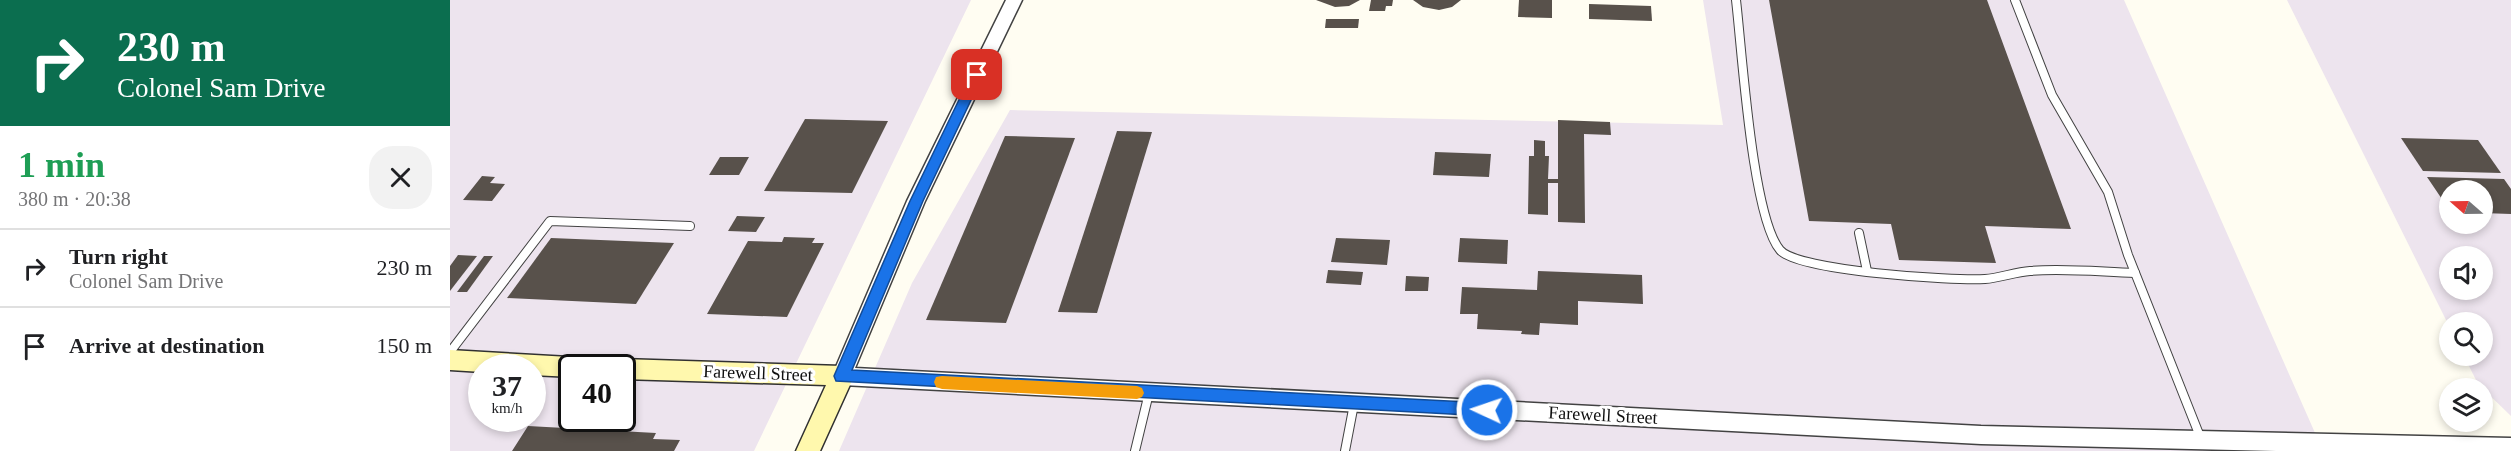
<!DOCTYPE html>
<meta charset="utf-8">
<style>
body{margin:0;font-family:Georgia,serif;background:#f2f2f2;color:#202124;height:100vh;display:flex;flex-direction:column;font-size:22px;white-space:nowrap}
*{box-sizing:border-box;margin:0}
p{font-size:20px;color:#757577}
.icon{flex:none;width:33px;height:33px;fill:none;stroke:currentColor;stroke-width:2;stroke-linecap:round;stroke-linejoin:round}
.map{position:relative;flex:1;overflow:hidden}
.sheet{display:flex;flex-direction:column;background:#fff;width:450px}
.sheet>*{flex:none}
.banner{background:#0b6e4f;color:#fff;overflow:hidden}
.needle{width:39px;rotate:290deg}
.tools{position:absolute;left:1989px;top:180px;display:grid;gap:12px}
.tools a{display:grid;place-items:center;width:54px;height:54px;border-radius:50%;background:#fff;box-shadow:0 3px 9px #0003;font-size:30px}
.speed{position:absolute;left:18px;top:354px;display:flex;gap:12px;font-size:30px;font-weight:700;text-align:center}
.speed>*{display:grid;place-content:center;width:78px;height:78px;border-radius:50%;background:#fff;box-shadow:0 3px 9px #0003;line-height:1}
.speed small{font-size:15px;font-weight:400}
.speed .limit{border:3px solid #111;border-radius:9px;background:#fff;color:#111}
.pin{position:absolute;display:grid;place-items:center;width:51px;height:51px;color:#fff;margin:-26px;border-radius:12px;box-shadow:0 3px 9px #0006}
.me{position:absolute;width:66px;margin:-33px;rotate:273deg;stroke-linejoin:round;filter:drop-shadow(0 0 4px #0008)}
.turn{display:flex;align-items:center;gap:21px;height:126px;padding:0 18px;font-size:27px}
.turn .icon{width:78px;height:78px;stroke-width:2.5}
.turn b{display:block;font-size:42px;line-height:51px}
.round{display:grid;place-items:center;flex:none;width:63px;height:63px;border-radius:24px;background:#f2f2f2}
.head{display:flex;align-items:center;justify-content:space-between;height:102px;padding:0 18px}
h1{font-size:36px;font-weight:800;line-height:45px;color:#1e9e55}
ul{padding:0;list-style:none}
li{display:flex;align-items:center;gap:18px;height:78px;padding:0 18px;border-top:2px solid #e0e0e0}
li div{flex:1}
li b{display:block;font-size:22px}
li em{font-style:normal}
main{display:flex;flex:1;min-height:0}
.map>svg:first-child{display:block}
.industrial{fill:#ede4ee;fill-rule:evenodd}
.building{fill:#58514b}
.lines{fill:none;stroke-linecap:round;stroke-linejoin:round}
.service-casing{stroke:#424242;stroke-width:10}
.tertiary-casing{stroke:#424242;stroke-width:3}
.secondary-casing{stroke:#313131;stroke-width:3}
.service{stroke:#fff;stroke-width:8}
.tertiary{fill:#fff;fill-rule:evenodd}
.secondary{fill:#fff8ad;fill-rule:evenodd}
.route{fill:#1a73e8;stroke:#114b97;stroke-width:1.5}
.slow{fill:#f59e0b}
.labels{text-anchor:middle;stroke-width:6;stroke-linejoin:round;paint-order:stroke}
.street-label{font-size:18px;fill:#0f0f0f;stroke:#fff}
</style>
<main>
<section class="sheet">
<div class="banner">
<div class="turn"><svg class="icon" aria-label="right" viewBox="0 0 24 24"><path d="M7 20v-9h11M14 6l5 5-5 5"/></svg><div><b>230 m</b>Colonel Sam Drive</div></div>
</div>
<div class="head"><div><h1>1 min</h1><p>380 m · 20:38</p></div><a class="round"><svg class="icon" aria-label="close" viewBox="0 0 24 24"><path d="M6 6l12 12M18 6L6 18"/></svg></a></div>
<ul>
<li><svg class="icon" aria-label="right" viewBox="0 0 24 24"><path d="M7 20v-9h11M14 6l5 5-5 5"/></svg><div><b>Turn right</b><p>Colonel Sam Drive</p></div><em>230 m</em></li>
<li><svg class="icon" aria-label="arrive" viewBox="0 0 24 24"><path d="M6 21V4h12l-3 4 3 4H6"/></svg><div><b>Arrive at destination</b></div><em>150 m</em></li>
</ul>
</section>
<div class="map">
<svg width="2061" height="451" viewBox="0 0 2061 451">
<rect width="100%" height="100%" fill="#fffdf2"/>
<g class="industrial">
<path d="M0 0H521L304 451H0ZM32 368H82V418H32ZM122 368H172V418H122Z"/>
<polygon points="1253,0 1674,0 1873,451 389,451 462,283 560,110 1273,125"/>
<path d="M1837 0H2061V416L2028 384 2014 356H2032V322H2000L1999 326ZM2000 190H2032V224H2000ZM2000 256H2032V290H2000Z"/>
</g>
<g class="building">
<polygon points="866,0 910,0 899,6 885,7"/>
<polygon points="921,0 943,0 942,6 936,6 935,11 919,11"/>
<polygon points="963,0 1011,0 1002,7 989,10 973,7"/>
<polygon points="1069,0 1102,0 1102,18 1068,17"/>
<polygon points="1319,0 1537,0 1621,229 1535,226 1546,263 1449,260 1441,224 1359,221"/>
<polygon points="1139,4 1201,6 1202,21 1139,19"/>
<polygon points="876,19 909,19 908,28 875,28"/>
<polygon points="355,119 438,121 402,193 314,191"/>
<polygon points="1108,120 1160,122 1161,135 1134,134 1135,223 1108,222 1108,183 1098,183 1098,215 1078,214 1079,156 1084,156 1084,140 1095,141 1095,156 1099,156 1098,179 1108,179"/>
<polygon points="667,131 702,132 647,313 608,312"/>
<polygon points="555,136 625,138 556,323 476,320"/>
<polygon points="1951,138 2028,140 2051,173 1973,171"/>
<polygon points="985,152 1041,154 1039,177 983,175"/>
<polygon points="270,157 299,157 289,175 259,175"/>
<polygon points="32,176 45,177 40,183 55,184 42,201 13,200"/>
<polygon points="1977,177 2054,179 2061,189 2061,214 2032,213 2032,190 2000,190 2000,211"/>
<polygon points="287,216 315,217 306,232 278,231"/>
<polygon points="334,237 365,238 362,243 374,243 337,317 257,314 298,241 332,242"/>
<polygon points="101,238 224,243 186,304 57,298"/>
<polygon points="886,238 940,240 937,265 881,262"/>
<polygon points="1010,238 1058,240 1057,264 1008,262"/>
<polygon points="8,255 27,256 0,291 0,266"/>
<polygon points="34,256 43,256 17,292 7,292"/>
<polygon points="878,270 913,272 911,285 876,283"/>
<polygon points="1088,271 1192,275 1193,304 1128,301 1128,325 1090,323 1089,335 1071,334 1072,331 1027,329 1028,314 1010,314 1012,287 1087,290"/>
<polygon points="956,276 979,277 978,291 955,291"/>
<polygon points="78,426 206,433 203,439 230,440 224,451 62,451"/>
</g>
<g class="lines">
<defs>
<g id="service">
<path d="M1286 0C1292 50 1302 217 1330 250 1347 271 1503 281 1535 279 1550 278 1565 272 1580 271 1614 268 1651 272 1685 273"/>
<polyline points="1565,0 1602,95 1658,192 1678,255 1751,439"/>
<polyline points="1409,233 1417,271"/>
<polyline points="0,352 100,221 240,226"/>
<polyline points="685,451 699,393"/>
<polyline points="895,451 904,404"/>
</g>
<polygon id="tertiary" points="556,0 572,0 475,201 405,368 1531,426 2061,438 2061,451 1826,451 1531,444 392,385 385,382 382,376 457,201"/>
<g id="secondary">
<polygon points="0,350 137,358 145,361 148,368 122,368 122,377 82,375 82,368 32,368 32,372 0,370"/>
<polygon points="172,359 392,366 400,369 404,376 370,451 346,451 376,385 172,379 172,368 161,368 164,362"/>
</g>
</defs>
<use href="#service" class="service-casing"/>
<use href="#tertiary" class="tertiary-casing"/>
<use href="#secondary" class="secondary-casing"/>
<use href="#service" class="service"/>
<use href="#tertiary" class="tertiary"/>
<use href="#secondary" class="secondary"/>
</g>
<polygon class="route" points="527,71 533,75 473,201 402,370 1037,403 1043,405 1045,410 1043,414 1037,416 386,381 384,376 460,201 521,75"/>
<polygon class="slow" points="492,376 687,386 692,388 694,393 692,397 687,399 492,389 486,387 484,382 486,377"/>
<g class="labels">
<g class="street-label">
<text transform="translate(308 373) rotate(2)" y="6">Farewell Street</text>
<text transform="translate(1153 415) rotate(3)" y="6">Farewell Street</text>
</g>
</g>
</svg>
<div class="tools">
<a><svg class="needle" viewBox="-14 -14 28 28"><path d="M0-13l5 13h-10z" fill="#e53935"/><path d="M0 13l5-13h-10z" fill="#757577"/></svg></a>
<a><svg class="icon" aria-label="sound" viewBox="0 0 24 24"><path d="M4 9h4l5-4v14l-5-4H4zM17 9q2 3 0 6"/></svg></a>
<a><svg class="icon" aria-label="search" viewBox="0 0 24 24"><circle cx="10" cy="10" r="6"/><path d="M15 15l6 6"/></svg></a>
<a><svg class="icon" aria-label="layers" viewBox="0 0 24 24"><path d="M12 4l9 5-9 5-9-5zM3 14l9 5 9-5"/></svg></a>
</div>
<div class="speed"><div>37<small>km/h</small></div><div class="limit">40</div></div>
<div class="pin" style="left:527px;top:75px;background:#d93025"><svg class="icon" aria-label="arrive" viewBox="0 0 24 24"><path d="M6 21V4h12l-3 4 3 4H6"/></svg></div>
<svg class="me" style="left:1037px;top:410px" viewBox="-20 -20 40 40"><circle r="17" fill="#1a73e8" stroke="#fff" stroke-width="3"/><path d="M0-11L8 9 0 5-8 9z" fill="#fff"/></svg>
</div>
</main>
